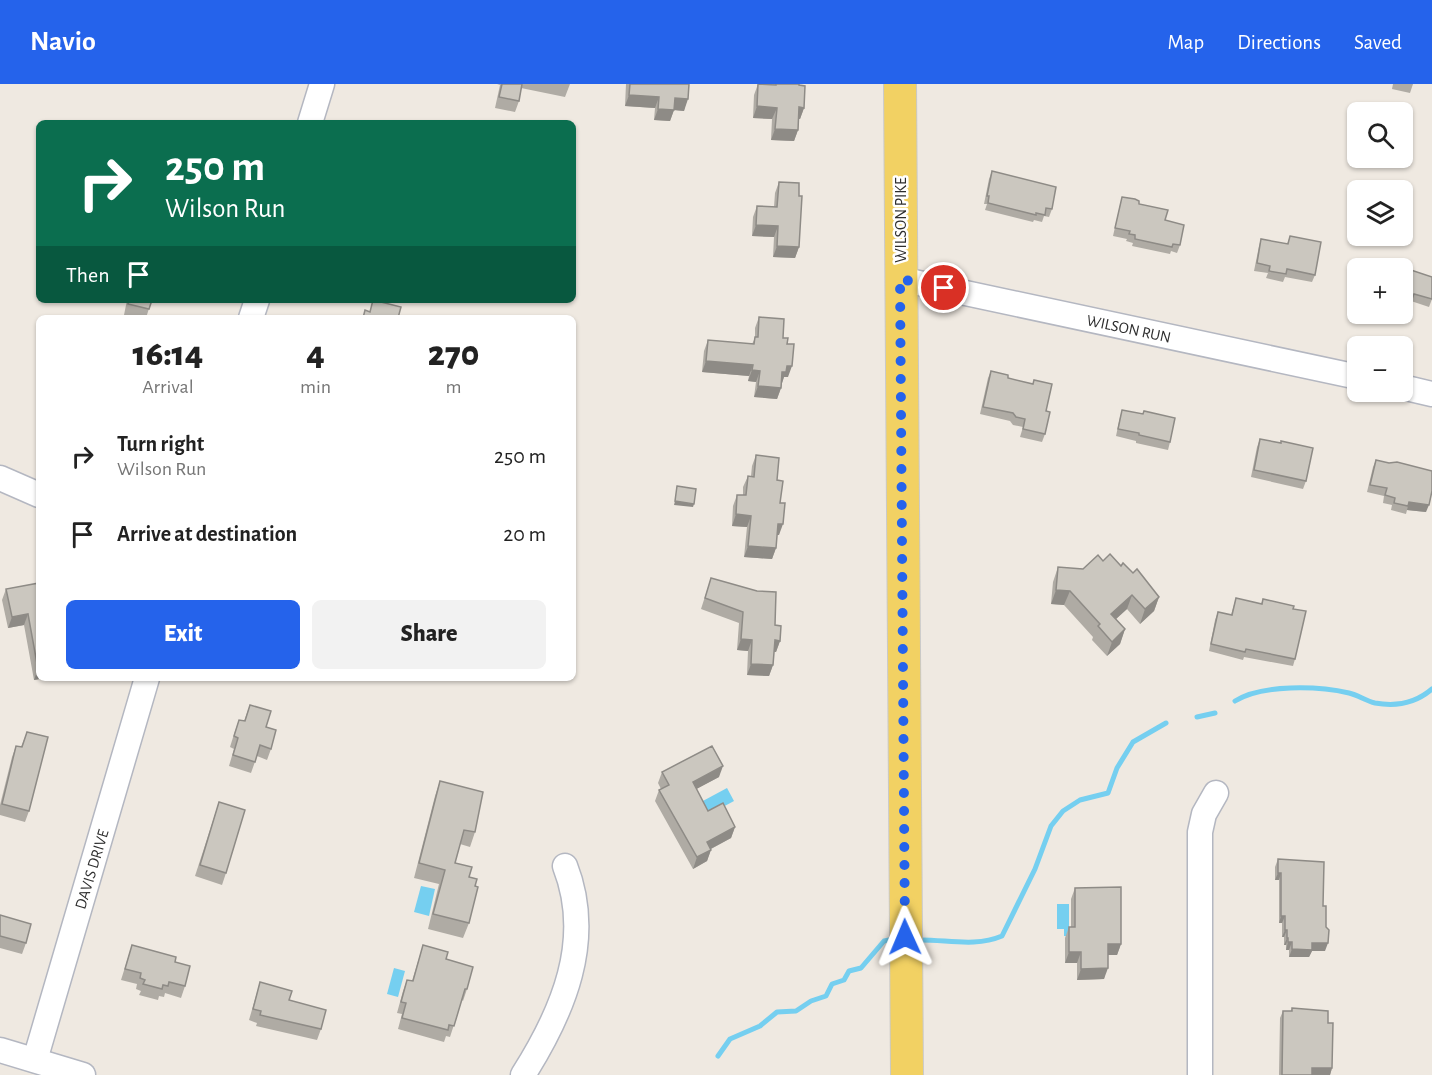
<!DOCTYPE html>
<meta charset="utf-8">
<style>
body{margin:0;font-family:"Alegreya Sans",sans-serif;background:#f2f2f2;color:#222;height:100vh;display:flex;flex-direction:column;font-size:22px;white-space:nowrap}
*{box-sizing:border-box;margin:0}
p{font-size:20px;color:#767676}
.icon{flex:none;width:33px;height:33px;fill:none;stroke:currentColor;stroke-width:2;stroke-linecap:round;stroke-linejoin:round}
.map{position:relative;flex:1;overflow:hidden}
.sheet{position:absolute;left:36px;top:231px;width:540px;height:366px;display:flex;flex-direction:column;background:#fff;border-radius:9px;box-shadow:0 2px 4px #0004}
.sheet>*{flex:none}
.guide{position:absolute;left:36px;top:36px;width:540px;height:183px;border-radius:9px;box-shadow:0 2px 4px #0004;background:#0b6e4f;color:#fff;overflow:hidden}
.controls{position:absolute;left:1347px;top:18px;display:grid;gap:12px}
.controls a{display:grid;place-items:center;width:66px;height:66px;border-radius:9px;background:#fff;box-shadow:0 2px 4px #0004;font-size:30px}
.pin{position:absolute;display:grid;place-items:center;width:51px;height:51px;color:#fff;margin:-26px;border:3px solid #fff;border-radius:50%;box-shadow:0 2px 6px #0007}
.me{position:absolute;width:66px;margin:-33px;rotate:359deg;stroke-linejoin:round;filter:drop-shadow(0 0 4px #0008)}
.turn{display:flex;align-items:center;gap:21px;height:126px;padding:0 30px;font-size:27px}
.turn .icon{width:78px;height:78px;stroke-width:2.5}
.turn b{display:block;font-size:42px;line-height:51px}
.then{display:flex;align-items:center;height:57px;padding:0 30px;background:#0003;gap:12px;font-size:22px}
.eta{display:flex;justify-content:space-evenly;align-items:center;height:102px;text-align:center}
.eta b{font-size:36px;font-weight:800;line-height:42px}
.action{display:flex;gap:12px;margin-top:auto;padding:12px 30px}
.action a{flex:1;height:69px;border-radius:9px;background:#2563eb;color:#fff;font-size:24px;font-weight:800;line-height:69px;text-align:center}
.action a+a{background:#f2f2f2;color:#222}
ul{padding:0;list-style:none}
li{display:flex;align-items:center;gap:18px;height:78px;padding:0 30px}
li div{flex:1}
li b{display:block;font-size:22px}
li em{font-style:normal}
header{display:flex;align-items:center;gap:36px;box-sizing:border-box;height:84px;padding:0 30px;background:#2563eb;color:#fff}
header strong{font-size:28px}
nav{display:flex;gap:33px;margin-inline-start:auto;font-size:21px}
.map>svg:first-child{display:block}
.water{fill:#75cff0}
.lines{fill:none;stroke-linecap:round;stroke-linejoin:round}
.stream{stroke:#75cff0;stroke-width:5}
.minor-casing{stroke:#b4b7c1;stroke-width:27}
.major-casing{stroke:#c9c9c9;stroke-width:34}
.minor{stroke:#fff;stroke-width:24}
.major{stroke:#f2d163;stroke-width:32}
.wall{fill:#afaba4}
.shaded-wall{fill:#8e8b86}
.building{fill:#cbc7bf;stroke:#8e8b86;stroke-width:1.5}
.route{stroke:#2563eb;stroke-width:10;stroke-dasharray:0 18}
.labels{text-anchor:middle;stroke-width:5;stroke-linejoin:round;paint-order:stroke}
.street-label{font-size:16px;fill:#2e2e2e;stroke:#fff}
</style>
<header>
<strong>Navio</strong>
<nav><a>Map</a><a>Directions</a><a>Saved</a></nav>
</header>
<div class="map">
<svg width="1432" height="991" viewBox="0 0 1432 991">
<rect width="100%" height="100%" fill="#efe9e1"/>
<g class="water">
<polygon points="727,704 734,717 708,731 701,718"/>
<polygon points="421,802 435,805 429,832 414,828"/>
<polygon points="1057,820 1069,820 1069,852 1064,852 1064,845 1057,845"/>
<polygon points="394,884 405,887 398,913 387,910"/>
</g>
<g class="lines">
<g class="stream">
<path d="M1235 617C1262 600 1318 602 1349 609 1358 611 1366 617 1375 619 1397 623 1416 619 1432 605"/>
<polyline points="1197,633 1215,629"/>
<path d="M921 856C949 856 976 863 1002 852L1035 785 1051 742 1063 727 1080 716 1108 709 1117 684 1133 658 1166 639"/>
<polyline points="718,972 730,955 760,942 777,928 796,927 811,917 826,912 832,900 844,896 849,887 861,884 884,857 894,855"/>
</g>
<defs>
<g id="minor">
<polyline points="310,39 322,0"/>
<polyline points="900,195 1358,293"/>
<polyline points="251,234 257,216"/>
<polyline points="1402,303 1432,310"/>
<polyline points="0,394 39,411"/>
<polyline points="0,966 83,991"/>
<polyline points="35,976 147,594"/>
<path d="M523 991C563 928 594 856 565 782"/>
<polyline points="1200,991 1200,748 1204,730 1216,709"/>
</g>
<polyline id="major" points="900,0 907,991"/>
</defs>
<use href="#minor" class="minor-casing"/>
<use href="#major" class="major-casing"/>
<use href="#minor" class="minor"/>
<use href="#major" class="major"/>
</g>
<g class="wall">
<polygon points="497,0 570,0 565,13 521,4 519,17 515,28 495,24 500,1"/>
<polygon points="626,0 689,0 684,27 674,26 670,37 654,36 655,24 625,22"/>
<polygon points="758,0 773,1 773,0 799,0 804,24 800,35 799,35 798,46 794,57 771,56 772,35 753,34 754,11"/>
<polygon points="1393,0 1413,0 1410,9 1392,5"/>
<polygon points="992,87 1052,125 1049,133 1044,132 1042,138 1034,136 1033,138 985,126 987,120 984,120 989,95"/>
<polygon points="779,98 799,112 799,163 795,174 773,173 774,153 752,152 753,133 757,122 774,123 775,109"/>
<polygon points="1122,113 1139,120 1165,136 1180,161 1177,169 1171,167 1170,170 1132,162 1133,159 1126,157 1127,155 1113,152 1120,121"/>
<polygon points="1290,152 1315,191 1312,198 1285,193 1283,198 1266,194 1268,189 1254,187 1259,162 1261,155 1287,160"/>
<polygon points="1402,184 1432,215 1429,223 1411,217 1409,222 1402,220"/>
<polygon points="127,216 154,216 153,219 151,218 146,234 136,234 124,231"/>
<polygon points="759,233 783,254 787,260 788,293 784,293 782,299 781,304 777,315 754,313 756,298 748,297 749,292 702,288 704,267 708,256 752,260 755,254 755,244"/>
<polygon points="991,287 1008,294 1046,327 1045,350 1042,358 1020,353 1023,343 1013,341 1010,337 980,330 988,294"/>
<polygon points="1122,326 1143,330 1170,358 1168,366 1136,359 1136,357 1116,352 1120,333"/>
<polygon points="1260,355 1281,359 1306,397 1303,405 1251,393 1257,363"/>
<polygon points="756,371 777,396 780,419 779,451 777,451 776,464 772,475 744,473 747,443 732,442 733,422 737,411 743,411 743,403 748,392 751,392 752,382"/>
<polygon points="1376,376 1426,428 1407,426 1406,430 1391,426 1392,421 1383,419 1384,412 1367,408 1373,383"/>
<polygon points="1103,477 1121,482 1133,489 1159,513 1154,527 1140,540 1127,525 1116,535 1125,545 1120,560 1107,572 1092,556 1093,553 1064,521 1051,520 1053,498 1058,483 1083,485"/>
<polygon points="711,494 775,541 780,557 776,568 774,568 773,581 769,592 747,591 748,567 737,566 739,539 701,525"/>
<polygon points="39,499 39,594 45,594 34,596 24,541 8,544 2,516 6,505"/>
<polygon points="1236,514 1261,520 1263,515 1293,525 1295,575 1293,582 1244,573 1243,576 1209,567 1215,536 1218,528 1231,531"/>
<polygon points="250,621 266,643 271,665 267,676 257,672 251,689 229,682 234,665 230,663 235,647 239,636 244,637"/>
<polygon points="27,648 29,727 25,738 0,731 0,721 12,673 16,662 21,663"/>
<polygon points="662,688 719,693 696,705 708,727 735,743 731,754 711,765 707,777 693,785 655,717 659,706 661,705 658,699"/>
<polygon points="440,697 475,748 470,763 460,760 455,779 469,793 475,802 469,839 463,854 428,845 439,800 414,794 435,712"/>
<polygon points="219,718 226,789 222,801 195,792"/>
<polygon points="1278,775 1323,822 1325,867 1312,867 1309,873 1289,873 1289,866 1286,866 1286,861 1284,861 1284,853 1282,853 1282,839 1279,839 1279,796 1275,796 1275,783"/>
<polygon points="1075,804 1121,860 1117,871 1108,871 1104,895 1077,896 1077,879 1065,879 1065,854 1069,843 1071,843 1071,815"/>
<polygon points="0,831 26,859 22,870 0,864"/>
<polygon points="132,861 175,878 185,902 181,914 165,909 164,913 159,912 158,916 139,911 141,907 136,905 137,900 121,896"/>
<polygon points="423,861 446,875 467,905 463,917 462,916 450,953 446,952 444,958 398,945 402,930 397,929 403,907 407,896 412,897"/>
<polygon points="260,898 289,916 321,945 317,956 256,942 257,939 249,936"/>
<polygon points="1292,924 1328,939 1332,984 1330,991 1279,991 1280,934 1283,927 1291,927"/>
</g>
<g class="shaded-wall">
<polygon points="629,11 659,13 655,24 625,22"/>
<polygon points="675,14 688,15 684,27 674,26 670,37 654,36 658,25"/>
<polygon points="757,22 777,24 772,35 753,34"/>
<polygon points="799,23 804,24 800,35 795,34"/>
<polygon points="775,45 798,46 794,57 771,56"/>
<polygon points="756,141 778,142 774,153 752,152"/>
<polygon points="777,162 799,163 795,174 773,173"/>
<polygon points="706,277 753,281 749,292 702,288"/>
<polygon points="787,282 792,282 788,293 784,293 782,299 778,299 782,288"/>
<polygon points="752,286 760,287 756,298 748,297"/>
<polygon points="758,302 781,304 777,315 754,313"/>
<polygon points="675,417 694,420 693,423 674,421"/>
<polygon points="1409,418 1429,421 1426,428 1407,426"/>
<polygon points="736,430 751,432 747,443 732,442"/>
<polygon points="778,440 783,440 779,451 774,451"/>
<polygon points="748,462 776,464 772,475 744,473"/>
<polygon points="1056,506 1070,507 1064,521 1051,520"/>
<polygon points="1132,511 1127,525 1106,544 1111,530"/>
<polygon points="1159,513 1154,527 1140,540 1145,525"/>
<polygon points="28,530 24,541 8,544 12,533"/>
<polygon points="1125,545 1120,560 1107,572 1112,558"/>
<polygon points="741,555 752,556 748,567 737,566"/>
<polygon points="775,556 780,557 776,568 771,567"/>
<polygon points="751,580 773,581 769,592 747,591"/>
<polygon points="38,585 39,594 45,594 34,596"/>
<polygon points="723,682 719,693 689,709 693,698"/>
<polygon points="735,743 731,754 703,769 707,758"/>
<polygon points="711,766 707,777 693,785 697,773"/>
<polygon points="1278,789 1281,789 1279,796 1275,796"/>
<polygon points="1281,832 1285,832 1282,839 1279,839"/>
<polygon points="1285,846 1287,846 1284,853 1282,853"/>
<polygon points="1287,854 1288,854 1286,861 1284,861"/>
<polygon points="1288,858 1292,858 1289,866 1286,866"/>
<polygon points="1312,859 1328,859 1325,867 1312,867 1309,873 1289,873 1292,865"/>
<polygon points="1108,860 1121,860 1117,871 1104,871"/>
<polygon points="1069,868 1081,868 1077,879 1065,879"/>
<polygon points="1108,884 1104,895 1077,896 1081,885"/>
<polygon points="1312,984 1332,984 1330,991 1309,991"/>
</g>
<g class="building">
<polygon points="502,0 522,0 519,17 499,13"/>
<polygon points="630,0 689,0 688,15 675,14 674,26 658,25 659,13 629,11"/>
<polygon points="758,0 776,1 776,0 799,0 799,1 805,2 804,24 799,23 798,46 775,45 777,24 757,22"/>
<polygon points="992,87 1056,103 1052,125 1046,124 1045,131 1036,129 1036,131 988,119 989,112 987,112"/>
<polygon points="779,98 799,99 799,112 802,112 799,163 777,162 778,142 756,141 757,122 777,123"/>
<polygon points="1122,113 1135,115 1139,117 1139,120 1168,126 1165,136 1184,141 1180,161 1173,160 1172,163 1135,155 1135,151 1129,150 1130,147 1115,144"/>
<polygon points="1290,152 1321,158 1315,191 1287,185 1286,190 1269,187 1270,182 1257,179 1261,155 1288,160"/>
<polygon points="1390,179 1432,193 1432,215 1414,210 1412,215 1402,212 1402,184 1388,184"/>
<polygon points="129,216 152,216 149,225 128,220"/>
<polygon points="373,216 401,223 398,234 363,234 365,226 370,228"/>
<polygon points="759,233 784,235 783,254 788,254 787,260 794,260 792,282 787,282 786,288 782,288 781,304 758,302 760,287 752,286 753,281 706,277 708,256 754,260 755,253 758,253"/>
<polygon points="991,287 1008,291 1008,294 1033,300 1034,296 1052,300 1046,327 1050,328 1045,350 1023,345 1025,335 1016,333 1013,329 983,323"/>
<polygon points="1122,326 1143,330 1144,327 1175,334 1170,358 1139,351 1139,349 1118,345"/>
<polygon points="1260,355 1281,359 1281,357 1313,364 1306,397 1254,386"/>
<polygon points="756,371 779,374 777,396 783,397 780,419 785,419 783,440 778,440 776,464 748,462 751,432 736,430 737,411 746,411 748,392 754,393"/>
<polygon points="1376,376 1389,379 1397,378 1432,387 1432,407 1429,421 1409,418 1408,422 1394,419 1395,414 1385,411 1387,404 1370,401"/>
<polygon points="677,402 696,405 694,420 675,417"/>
<polygon points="1110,470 1121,482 1123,479 1133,489 1137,485 1159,513 1145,525 1132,511 1111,530 1125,545 1112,558 1098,542 1100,540 1070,507 1056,506 1058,483 1083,485 1098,471 1103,477"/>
<polygon points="711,494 757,507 776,508 775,541 781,542 780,557 775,556 773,581 751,580 752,556 741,555 743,528 705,514"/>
<polygon points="39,499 39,585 38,585 28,530 12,533 6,505"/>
<polygon points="1236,514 1262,520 1263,515 1294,522 1293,525 1306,527 1295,575 1246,565 1245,568 1211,560 1218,528 1232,531"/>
<polygon points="250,621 271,627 266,643 276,646 271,665 260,661 255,678 233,671 238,654 234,652 239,636 245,637"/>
<polygon points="27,648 48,653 29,727 2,720 16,662 22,663"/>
<polygon points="712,662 723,682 693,698 708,727 723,719 735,743 707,758 711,766 697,773 659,706 669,701 662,688"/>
<polygon points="440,697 483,708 475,748 464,746 455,779 472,783 469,793 477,795 475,802 478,803 469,839 433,830 445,786 419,779"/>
<polygon points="219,718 245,726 226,789 200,781"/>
<polygon points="1278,775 1324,778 1323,822 1326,822 1326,843 1329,846 1328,859 1312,859 1312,866 1292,865 1292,858 1288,858 1288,854 1287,854 1287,846 1285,846 1285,832 1281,832 1281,789 1278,789"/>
<polygon points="1121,803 1121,860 1108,860 1108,884 1081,885 1081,868 1069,868 1069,843 1075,843 1075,804"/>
<polygon points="0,831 31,840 26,859 0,852"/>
<polygon points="132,861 176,873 175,878 190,882 185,902 169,898 168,902 163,901 162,905 143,900 145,896 140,894 141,889 125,885"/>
<polygon points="423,861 448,868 446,875 473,883 467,905 465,905 454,942 449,941 448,946 402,934 406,919 401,918 407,896 413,897"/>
<polygon points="260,898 292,907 289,916 326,926 321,945 260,931 261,927 253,925"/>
<polygon points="1292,924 1328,927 1328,939 1333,939 1332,984 1312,984 1312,991 1282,991 1283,927 1292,927"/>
</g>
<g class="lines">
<polyline class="route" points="905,853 900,195 944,204"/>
</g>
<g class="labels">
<g class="street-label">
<text transform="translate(900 136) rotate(-90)" y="6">WILSON PIKE</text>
<text transform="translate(1129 244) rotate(12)" y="6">WILSON RUN</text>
<text transform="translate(91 785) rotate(-73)" y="6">DAVIS DRIVE</text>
</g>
</g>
</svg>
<div class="controls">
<a><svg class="icon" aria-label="search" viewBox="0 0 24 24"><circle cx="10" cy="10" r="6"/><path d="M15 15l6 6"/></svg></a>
<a><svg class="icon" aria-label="layers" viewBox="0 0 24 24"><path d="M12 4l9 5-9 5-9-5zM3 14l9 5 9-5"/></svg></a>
<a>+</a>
<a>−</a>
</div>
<div class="pin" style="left:944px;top:204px;background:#d93025"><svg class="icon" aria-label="arrive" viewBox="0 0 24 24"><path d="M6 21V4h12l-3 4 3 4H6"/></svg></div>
<svg class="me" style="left:905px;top:853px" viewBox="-20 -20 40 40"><path d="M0-17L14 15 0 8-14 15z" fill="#2563eb" stroke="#fff" stroke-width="4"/></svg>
<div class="guide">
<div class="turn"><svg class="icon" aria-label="right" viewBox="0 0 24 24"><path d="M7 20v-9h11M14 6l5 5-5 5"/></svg><div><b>250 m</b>Wilson Run</div></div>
<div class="then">Then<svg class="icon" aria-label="arrive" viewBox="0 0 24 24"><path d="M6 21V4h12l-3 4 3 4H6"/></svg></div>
</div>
<section class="sheet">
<div class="eta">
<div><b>16:14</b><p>Arrival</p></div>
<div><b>4</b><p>min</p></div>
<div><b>270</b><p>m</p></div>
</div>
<ul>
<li><svg class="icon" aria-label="right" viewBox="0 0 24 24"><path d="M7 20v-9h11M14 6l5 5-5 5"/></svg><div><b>Turn right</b><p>Wilson Run</p></div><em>250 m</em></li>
<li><svg class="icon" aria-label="arrive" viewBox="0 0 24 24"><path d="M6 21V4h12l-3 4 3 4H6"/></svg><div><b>Arrive at destination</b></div><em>20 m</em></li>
</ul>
<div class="action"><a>Exit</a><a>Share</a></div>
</section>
</div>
